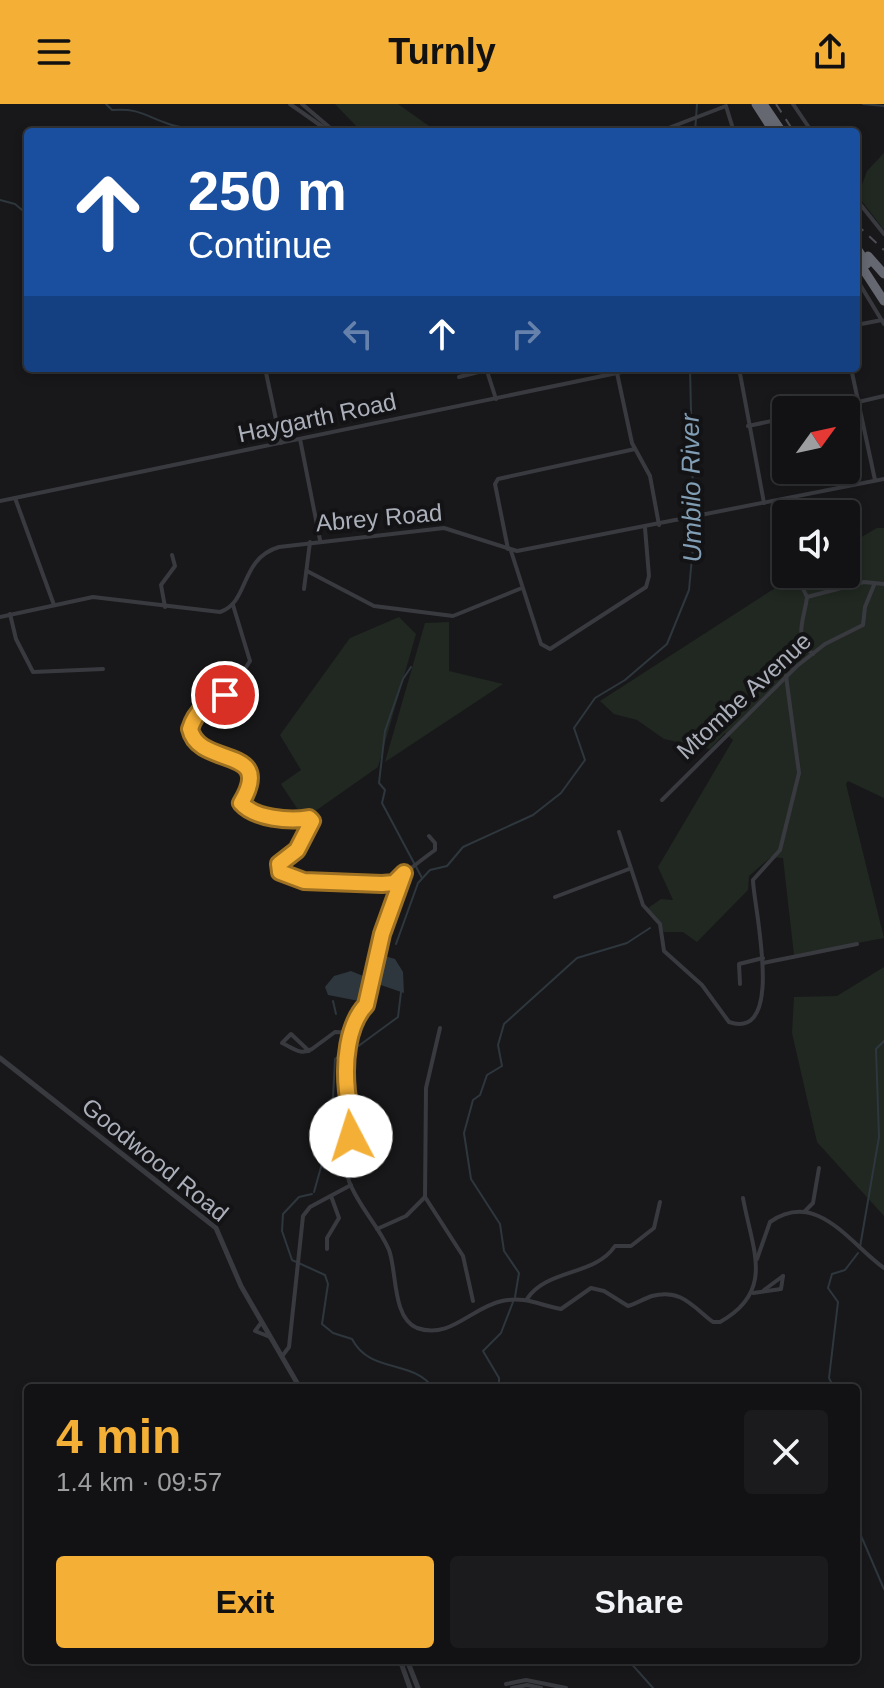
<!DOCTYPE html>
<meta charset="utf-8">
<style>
body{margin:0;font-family:Arial,sans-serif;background:#1b1b1d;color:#f1f3f6;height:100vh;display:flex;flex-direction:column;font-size:30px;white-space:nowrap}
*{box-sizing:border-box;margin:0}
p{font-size:26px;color:#9c9ea0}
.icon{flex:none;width:44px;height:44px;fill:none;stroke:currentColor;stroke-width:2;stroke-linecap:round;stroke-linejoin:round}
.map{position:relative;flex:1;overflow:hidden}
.drawer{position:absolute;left:24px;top:1280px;width:836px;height:280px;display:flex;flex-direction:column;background:#121214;border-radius:8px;box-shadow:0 4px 12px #0003,0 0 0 2px #313234}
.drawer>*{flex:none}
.hud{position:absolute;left:24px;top:24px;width:836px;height:244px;border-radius:8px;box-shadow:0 4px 12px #0003,0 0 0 2px #313234;background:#1a4fa0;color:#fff;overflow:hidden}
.needle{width:52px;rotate:57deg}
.fabs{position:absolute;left:772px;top:292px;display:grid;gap:16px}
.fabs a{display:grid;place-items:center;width:88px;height:88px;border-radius:8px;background:#121214;box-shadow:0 4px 12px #0003,0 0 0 2px #313234;font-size:40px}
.pin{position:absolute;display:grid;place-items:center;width:68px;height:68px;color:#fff;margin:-34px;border:4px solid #fff;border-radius:50%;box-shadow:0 2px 8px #0007}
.me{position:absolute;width:88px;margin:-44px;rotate:355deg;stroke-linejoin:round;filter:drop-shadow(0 0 6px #0008)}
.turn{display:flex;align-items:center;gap:28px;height:168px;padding:0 32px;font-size:36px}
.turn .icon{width:104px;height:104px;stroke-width:2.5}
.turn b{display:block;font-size:56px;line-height:68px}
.lanes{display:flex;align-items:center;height:76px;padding:0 32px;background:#0003;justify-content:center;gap:40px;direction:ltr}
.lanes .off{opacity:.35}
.round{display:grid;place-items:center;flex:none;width:84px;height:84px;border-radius:8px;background:#1b1b1d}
.overview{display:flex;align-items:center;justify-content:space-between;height:136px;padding:0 32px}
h1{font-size:48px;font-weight:700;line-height:60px;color:#f4af36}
.cta{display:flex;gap:16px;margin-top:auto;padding:16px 32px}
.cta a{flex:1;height:92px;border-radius:8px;background:#f4af36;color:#111;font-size:32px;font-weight:700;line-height:92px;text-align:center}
.cta a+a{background:#1b1b1d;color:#f1f3f6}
header{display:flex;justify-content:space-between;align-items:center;height:104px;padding:0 32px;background:#f4af36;color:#111;font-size:36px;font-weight:700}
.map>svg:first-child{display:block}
.green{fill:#202821}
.water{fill:#2e373e}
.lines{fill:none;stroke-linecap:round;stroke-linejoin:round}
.stream{stroke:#2e373e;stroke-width:2}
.minor{stroke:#393a3f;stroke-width:4}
.tertiary{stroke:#393a3f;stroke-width:5}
.motorway{stroke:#656870;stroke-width:9}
.rail{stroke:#4c4e54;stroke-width:2;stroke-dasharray:10 8;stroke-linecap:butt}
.route-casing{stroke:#9f7223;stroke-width:20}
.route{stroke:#f4af36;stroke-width:14}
.labels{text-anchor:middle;stroke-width:8;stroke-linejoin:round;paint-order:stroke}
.street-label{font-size:24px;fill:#aaafba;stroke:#131315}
.water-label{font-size:26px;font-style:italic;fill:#819eb5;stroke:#131315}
</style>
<header><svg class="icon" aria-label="menu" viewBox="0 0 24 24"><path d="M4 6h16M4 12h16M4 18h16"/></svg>Turnly<svg class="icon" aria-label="share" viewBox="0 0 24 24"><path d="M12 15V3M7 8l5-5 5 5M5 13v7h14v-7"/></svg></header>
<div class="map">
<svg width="884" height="1584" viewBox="0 0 884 1584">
<rect width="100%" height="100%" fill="#18181a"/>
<g class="green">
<polygon points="335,0 398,0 429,22 430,28 362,28"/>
<polygon points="884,49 884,126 858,92 867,67"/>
<polygon points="877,424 884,424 884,694 848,677 846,680 884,834 794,851 783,754 771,753 749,772 748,786 697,838 683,828 664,828 648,804 661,795 673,796 658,763 733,636 725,629 710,645 664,635 637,616 614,610 600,597 786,477 806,470 846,470 846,442"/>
<polygon points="399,513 416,530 378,663 304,715 281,680 301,666 280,631 350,534"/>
<polygon points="449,518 449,567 503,580 385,658 425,519"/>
<polygon points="884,863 884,1112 817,1038 792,929 794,893 837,892"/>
</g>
<g class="water">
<polygon points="385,852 395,855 403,868 404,889 375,879 380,856"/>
<polygon points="351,867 368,874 359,897 328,891 325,883 334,872"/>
</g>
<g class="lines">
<g class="stream">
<path d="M106 0 112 6C138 4 144 11 166 19 188 28 214 24 237 23"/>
<polyline points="863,0 884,2"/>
<polyline points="695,28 697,0"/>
<polyline points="0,96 15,100 28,111"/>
<polyline points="411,563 403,575 385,627 379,679 385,686 382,699 422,774"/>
<polyline points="396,840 418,779 430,766 447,762 463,743 533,711 561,689 585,656 574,624 595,594 625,576 667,540 689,486 694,432 690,264"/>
<polyline points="333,897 336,910"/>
<polyline points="353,946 398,913 401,888"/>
<polyline points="340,1037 340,1015 333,994 335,955 343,949"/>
<polyline points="314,1088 325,1049 338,1041"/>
<path d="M312 1090 299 1093 283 1110 282 1127 292 1156 325 1171 328 1180 322 1220 333 1229 352 1235C370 1270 413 1255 433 1284"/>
<polyline points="860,1143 879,1033 876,945 884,937"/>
<polyline points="515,1193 519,1169 504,1147 500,1120 471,1075 464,1029 473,996 480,991 487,971 502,962 498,941 504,920 577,854 627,839 650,824"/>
<polyline points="499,1284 499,1274 483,1247 501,1229 513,1198"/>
<polyline points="834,1284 829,1274 838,1198 828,1184 832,1170 845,1166 858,1149"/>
<polyline points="856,1353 856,1373"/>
<polyline points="856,1420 884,1485"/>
<polyline points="628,1556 653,1584"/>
</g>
<g class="minor">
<polyline points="290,0 330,28"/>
<polyline points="302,0 335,28"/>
<polyline points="793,0 812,28"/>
<polyline points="263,26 268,28"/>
<polyline points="658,28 726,2 734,28"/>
<polyline points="856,95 884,130"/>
<polyline points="856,174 884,220"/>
<polyline points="856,221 882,216"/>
<polyline points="265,264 281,339"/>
<polyline points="486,264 496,295"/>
<polyline points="739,264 764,399"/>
<polyline points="851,264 875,376"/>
<polyline points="617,269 632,339 650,372 659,421"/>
<polyline points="459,273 486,266"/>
<polyline points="824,306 884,292"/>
<polyline points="748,322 786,314"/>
<polyline points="300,335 320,436"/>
<polyline points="15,394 54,501"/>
<polyline points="788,394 789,410"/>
<polyline points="0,397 641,264"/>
<polyline points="508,445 495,380 498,375 635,345"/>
<polyline points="511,447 541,540 550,545 646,483 649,472 645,424"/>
<polyline points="307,467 374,502 453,512 522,484"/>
<polyline points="796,470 807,493 864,478 884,480"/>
<polyline points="304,485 310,438"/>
<path d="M807 493C805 513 792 535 813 550"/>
<path d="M233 501 250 557 231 587 201 605 190 627C204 664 275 642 241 699 258 719 291 710 312 716L297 746 278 762 280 768 304 777 393 780C405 768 420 757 435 746V739L429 732"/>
<polyline points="165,503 161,481 175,462 172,451"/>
<polyline points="10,510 16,535 33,568 103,565"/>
<path d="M0 513 93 493 220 508C250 498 239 455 279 443L444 424 517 447 884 375"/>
<polyline points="662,696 797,562 825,540 863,521 865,503 874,481"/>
<path d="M619 728 643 801 660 820 664 847 702 881 729 918C787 938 753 800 753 776L780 746 799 669 786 572"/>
<path d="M404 769 382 830 366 901C348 922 344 959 347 987 348 999 353 1011 353 1023 351 1042 342 1059 349 1077 358 1102 379 1122 389 1146 397 1167 392 1214 417 1224 450 1236 472 1203 502 1197 525 1192 539 1201 561 1205L591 1184 604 1187 628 1202C636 1200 643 1195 652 1192 681 1184 693 1203 713 1218H720C776 1187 752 1145 743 1094"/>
<polyline points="555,793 629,765"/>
<polyline points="763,859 857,840"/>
<polyline points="740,880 739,860 763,854"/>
<path d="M309 947 291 930 282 939C294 944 300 952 312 945L335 928 352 929"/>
<polyline points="352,1011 378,1007"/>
<polyline points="425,1093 463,1152 473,1197"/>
<polyline points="804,1108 813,1099 819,1064"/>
<polyline points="377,1125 406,1112 425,1093 426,984 440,924"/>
<polyline points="327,1145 327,1134 339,1114 331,1092"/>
<path d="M757 1155 770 1118C817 1085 850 1140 884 1164"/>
<polyline points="764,1186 783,1172"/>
<polyline points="753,1189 781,1185 783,1172"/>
<path d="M527 1195C546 1165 595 1172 615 1142H631L654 1124 660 1098"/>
<polyline points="261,1219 255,1227 270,1233"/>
<polyline points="283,1251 289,1243 303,1112 310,1103 351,1081"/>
<polyline points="506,1580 526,1576 566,1584"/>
<polyline points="512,1584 527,1581 541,1584"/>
</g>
<g class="tertiary">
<polyline points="0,954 216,1124 241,1182 300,1284"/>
<polyline points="400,1556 410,1584"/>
<polyline points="407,1556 418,1584"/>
</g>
<g class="motorway">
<polyline points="756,0 774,28"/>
<polyline points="763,0 782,28"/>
<polyline points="856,143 867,160"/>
<polyline points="868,152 884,170"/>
<polyline points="856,154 884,197"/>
</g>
<g class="rail">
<polyline points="776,0 794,28"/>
<polyline points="856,120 884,146"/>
</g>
</g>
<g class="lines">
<defs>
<path id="route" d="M225 591C208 598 196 606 190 625 199 665 276 640 241 699 254 714 289 718 309 714L312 717 297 746 279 760 280 768 304 777 382 780 394 779 404 769 382 830 366 901C347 921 344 959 347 987 349 1003 354 1016 351 1032"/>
</defs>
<use href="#route" class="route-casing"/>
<use href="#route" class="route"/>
</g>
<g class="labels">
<g class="street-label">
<text transform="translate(317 314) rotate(-12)" y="8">Haygarth Road</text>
<text transform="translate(379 414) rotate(-5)" y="8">Abrey Road</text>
<text transform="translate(744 592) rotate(-43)" y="8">Mtombe Avenue</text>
<text transform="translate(155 1056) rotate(39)" y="8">Goodwood Road</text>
</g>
<g class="water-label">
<text transform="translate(691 384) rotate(-91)" y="9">Umbilo River</text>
</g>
</g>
</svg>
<div class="fabs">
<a><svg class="needle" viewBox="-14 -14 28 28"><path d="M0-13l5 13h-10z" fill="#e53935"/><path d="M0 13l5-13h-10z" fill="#9c9ea0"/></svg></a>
<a><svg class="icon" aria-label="sound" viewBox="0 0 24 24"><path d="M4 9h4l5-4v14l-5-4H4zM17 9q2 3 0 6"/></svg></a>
</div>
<div class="pin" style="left:225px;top:591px;background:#d93025"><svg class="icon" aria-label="arrive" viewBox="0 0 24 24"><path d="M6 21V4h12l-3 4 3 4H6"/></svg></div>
<svg class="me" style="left:351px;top:1032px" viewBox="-20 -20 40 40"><circle r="19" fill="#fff"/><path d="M0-13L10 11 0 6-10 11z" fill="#f4af36"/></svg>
<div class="hud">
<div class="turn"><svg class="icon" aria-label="ahead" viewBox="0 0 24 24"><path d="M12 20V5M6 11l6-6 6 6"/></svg><div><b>250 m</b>Continue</div></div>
<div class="lanes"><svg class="icon off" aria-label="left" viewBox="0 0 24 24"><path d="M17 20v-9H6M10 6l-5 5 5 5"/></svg><svg class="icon" aria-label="ahead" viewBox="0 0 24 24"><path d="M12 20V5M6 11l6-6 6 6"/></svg><svg class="icon off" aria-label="right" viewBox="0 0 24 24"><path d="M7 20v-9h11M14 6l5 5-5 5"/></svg></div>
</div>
<section class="drawer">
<div class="overview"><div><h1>4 min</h1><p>1.4 km · 09:57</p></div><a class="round"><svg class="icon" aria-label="close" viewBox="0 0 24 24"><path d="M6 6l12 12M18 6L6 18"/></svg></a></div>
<div class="cta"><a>Exit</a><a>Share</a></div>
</section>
</div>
